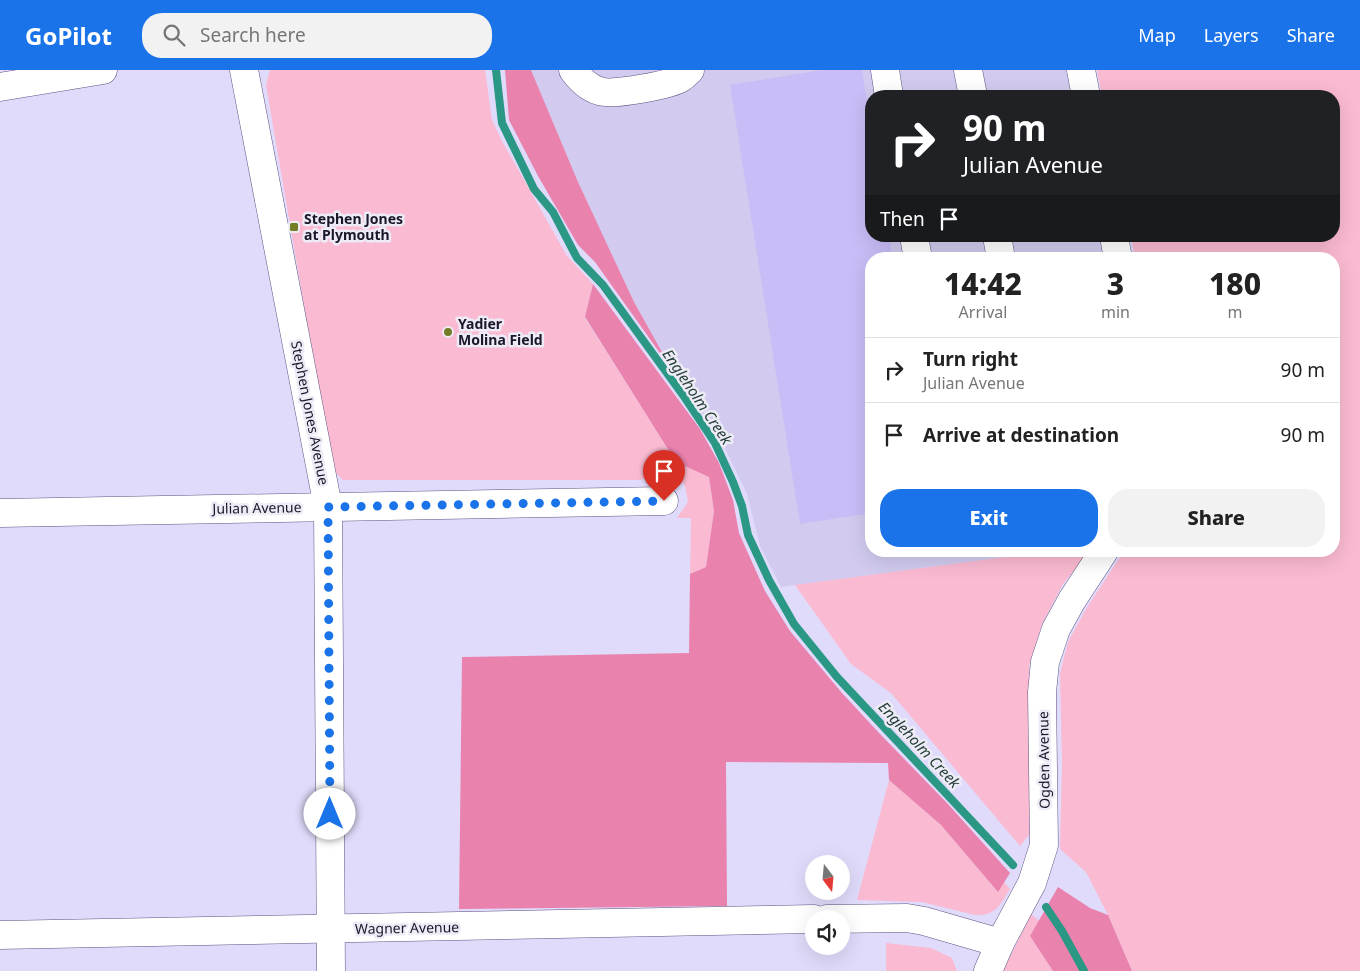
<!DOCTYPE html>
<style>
body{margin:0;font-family:"Noto Sans",sans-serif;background:#f2f2f2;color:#222;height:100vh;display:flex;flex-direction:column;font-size:19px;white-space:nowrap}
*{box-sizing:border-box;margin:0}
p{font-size:16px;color:#767676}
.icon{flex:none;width:28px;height:28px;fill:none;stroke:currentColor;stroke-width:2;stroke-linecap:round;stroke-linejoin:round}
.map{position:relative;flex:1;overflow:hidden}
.side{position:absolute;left:865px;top:182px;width:475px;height:305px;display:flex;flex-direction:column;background:#fff;border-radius:20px;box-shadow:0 5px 20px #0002}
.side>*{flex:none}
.banner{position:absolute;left:865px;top:20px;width:475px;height:152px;border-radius:20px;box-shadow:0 5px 20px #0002;background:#202124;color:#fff;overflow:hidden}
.needle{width:32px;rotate:164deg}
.fabs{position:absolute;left:805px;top:785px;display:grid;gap:10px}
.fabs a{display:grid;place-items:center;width:45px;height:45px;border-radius:50%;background:#fff;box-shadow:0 5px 20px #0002;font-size:25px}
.pin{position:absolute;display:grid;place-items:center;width:42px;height:42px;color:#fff;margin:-51px -21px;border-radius:50% 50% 50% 0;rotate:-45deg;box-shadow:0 0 5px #0007}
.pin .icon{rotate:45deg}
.me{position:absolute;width:55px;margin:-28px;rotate:0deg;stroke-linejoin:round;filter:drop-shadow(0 0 4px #0008)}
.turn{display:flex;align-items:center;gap:18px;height:105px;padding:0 15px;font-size:22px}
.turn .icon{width:65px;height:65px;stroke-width:2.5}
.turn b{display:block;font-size:35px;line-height:42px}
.then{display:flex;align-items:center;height:48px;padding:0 15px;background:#0003;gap:10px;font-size:19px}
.eta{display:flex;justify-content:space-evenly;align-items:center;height:85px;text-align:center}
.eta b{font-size:30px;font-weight:800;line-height:35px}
.button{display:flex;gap:10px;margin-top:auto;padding:10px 15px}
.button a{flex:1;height:58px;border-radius:20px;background:#1a73e8;color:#fff;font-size:20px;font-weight:800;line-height:58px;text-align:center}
.button a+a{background:#f2f2f2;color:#222}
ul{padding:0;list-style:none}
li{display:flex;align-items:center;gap:15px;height:65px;padding:0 15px;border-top:1px solid #e0e0e0}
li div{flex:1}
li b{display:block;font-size:19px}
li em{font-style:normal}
header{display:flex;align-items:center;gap:30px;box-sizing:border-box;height:70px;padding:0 25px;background:#1a73e8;color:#fff}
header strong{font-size:24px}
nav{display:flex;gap:28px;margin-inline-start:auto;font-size:18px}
.search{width:350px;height:45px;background:#f2f2f2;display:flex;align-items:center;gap:12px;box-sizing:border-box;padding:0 18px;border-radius:20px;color:#767676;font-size:19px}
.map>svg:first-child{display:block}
.built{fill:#d2cbef}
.green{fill:#fabad2}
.forest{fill:#e982ad}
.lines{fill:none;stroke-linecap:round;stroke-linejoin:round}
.stream{stroke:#2b9886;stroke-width:8}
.building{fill:#c9bdf7}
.minor-casing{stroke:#5d5280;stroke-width:29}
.minor{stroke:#fff;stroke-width:28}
.route{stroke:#1a73e8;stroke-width:9;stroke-dasharray:0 16.2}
.poi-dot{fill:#747c26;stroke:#edebf6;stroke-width:2}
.labels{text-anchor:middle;stroke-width:5;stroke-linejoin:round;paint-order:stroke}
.poi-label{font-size:14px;font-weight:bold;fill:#1b1629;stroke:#edebf6;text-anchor:start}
.street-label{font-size:14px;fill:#1b1629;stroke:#edebf6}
.water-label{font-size:15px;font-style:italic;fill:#243d36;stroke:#edebf6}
</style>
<header>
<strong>GoPilot</strong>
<div class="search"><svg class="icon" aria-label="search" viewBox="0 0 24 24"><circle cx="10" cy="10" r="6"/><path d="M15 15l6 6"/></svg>Search here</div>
<nav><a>Map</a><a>Layers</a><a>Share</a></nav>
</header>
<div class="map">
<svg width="1360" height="901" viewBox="0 0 1360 901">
<rect width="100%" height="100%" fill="#e1dbfb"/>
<polygon class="built" points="531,0 1066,0 1072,26 871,26 871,166 1101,166 1105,189 871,189 871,481 1049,481 781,517 760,476 747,424 721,370 672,300 634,232 578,112"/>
<g class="green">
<polygon points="270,0 485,0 492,50 502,71 567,186 593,214 585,248 676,392 709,407 714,441 706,497 690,504 691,448 677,448 688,432 685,416 677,405 656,404 640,410 343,410 336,403 331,392 266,15"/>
<polygon points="1097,0 1360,0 1360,901 1132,901 1108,845 1086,802 1060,779 1062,694 1060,603 1068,572 1086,539 1124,481 1334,481 1334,189 1135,189 1131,166 1334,166 1334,26 1102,26"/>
<polygon points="1049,481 1090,481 1063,514 1042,554 1029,596 1033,760 1020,776 891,623 851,594 795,515"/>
<path d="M889 710 941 755 997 821 1004 812 1010 819C1000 835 996 846 975 845L922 832 857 830Z"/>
<polygon points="1031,844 1039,851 1030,866 1053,901 1003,901"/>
<polygon points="886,873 931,878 952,888 957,901 886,901"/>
</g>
<g class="forest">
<polygon points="505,0 531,0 578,112 634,232 672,300 595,192 578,175 538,106 509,50"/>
<polygon points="593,214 700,359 719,393 733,430 739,463 765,521 790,561 842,623 881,665 947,733 1010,803 998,822 941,755 889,710 888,693 726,692 727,836 459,839 462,587 689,583 690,504 706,497 714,441 709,407 676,392 585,247"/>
<polygon points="1058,817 1090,838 1108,845 1132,901 1053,901 1030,866"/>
</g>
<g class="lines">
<g class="stream">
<polyline points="496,0 502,53 534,119 553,142 577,188 603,215 685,328 715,373 733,412 742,436 748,465 769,510 794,554 837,607 1013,795"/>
<polyline points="1046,837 1062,861 1084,901"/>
</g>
</g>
<polygon class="building" points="822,0 862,0 871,57 871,166 889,166 892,189 871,189 871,443 800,454 730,15"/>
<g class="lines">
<defs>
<g id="minor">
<polyline points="244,0 328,437 331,901"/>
<path d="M573 0C581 11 590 20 604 22 618 24 670 15 681 8 684 6 687 3 690 0"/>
<polyline points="885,0 889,26"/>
<polyline points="968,0 973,26"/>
<polyline points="1081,0 1086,26"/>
<polyline points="0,17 103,0"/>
<polyline points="914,166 918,189"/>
<polyline points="997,166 1001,189"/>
<polyline points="1114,166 1118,189"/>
<polyline points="0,443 664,431"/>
<polyline points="827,849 907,848 924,851 1000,873"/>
<polyline points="0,865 814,849"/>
<polyline points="988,901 1000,873 1032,813 1044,775 1042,622 1045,592 1056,559 1072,530 1104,481"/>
</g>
</defs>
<use href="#minor" class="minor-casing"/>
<use href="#minor" class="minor"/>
</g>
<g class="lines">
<polyline class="route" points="330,744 328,437 664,431"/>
</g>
<g class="poi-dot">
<rect x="289" y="152" width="10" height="10" rx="2.5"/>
<circle cx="448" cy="262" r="5"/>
</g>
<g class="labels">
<g class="poi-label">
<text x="304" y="154">Stephen Jones<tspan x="304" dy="16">at Plymouth</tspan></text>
<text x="458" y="259">Yadier<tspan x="458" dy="16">Molina Field</tspan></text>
</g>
<g class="street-label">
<text transform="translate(310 343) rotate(79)" y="5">Stephen Jones Avenue</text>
<text transform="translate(257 438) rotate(-1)" y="5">Julian Avenue</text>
<text transform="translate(1044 690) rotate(-91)" y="5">Ogden Avenue</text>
<text transform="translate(407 858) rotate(-1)" y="5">Wagner Avenue</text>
</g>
<g class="water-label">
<text transform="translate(697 327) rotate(56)" y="5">Engleholm Creek</text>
<text transform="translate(919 675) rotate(47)" y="5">Engleholm Creek</text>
</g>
</g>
</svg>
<div class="fabs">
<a><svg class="needle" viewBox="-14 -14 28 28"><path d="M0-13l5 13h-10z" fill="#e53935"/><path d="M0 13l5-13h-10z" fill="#767676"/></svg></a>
<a><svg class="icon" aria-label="sound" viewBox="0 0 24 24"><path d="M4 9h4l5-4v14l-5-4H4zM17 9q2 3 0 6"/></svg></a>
</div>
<div class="pin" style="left:664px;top:431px;background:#d93025"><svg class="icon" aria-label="arrive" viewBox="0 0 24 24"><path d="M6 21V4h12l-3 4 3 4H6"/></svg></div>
<svg class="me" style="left:330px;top:744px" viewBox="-20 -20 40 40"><circle r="19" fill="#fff"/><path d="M0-13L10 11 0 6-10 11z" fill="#1a73e8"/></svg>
<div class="banner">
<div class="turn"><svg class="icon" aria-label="right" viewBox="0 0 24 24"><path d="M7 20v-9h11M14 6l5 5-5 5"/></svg><div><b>90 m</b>Julian Avenue</div></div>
<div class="then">Then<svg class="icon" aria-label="arrive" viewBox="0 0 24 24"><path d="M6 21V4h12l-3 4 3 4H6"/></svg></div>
</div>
<section class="side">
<div class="eta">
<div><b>14:42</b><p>Arrival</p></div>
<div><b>3</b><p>min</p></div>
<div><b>180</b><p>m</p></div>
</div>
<ul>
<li><svg class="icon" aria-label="right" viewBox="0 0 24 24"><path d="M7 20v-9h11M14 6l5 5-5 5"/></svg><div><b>Turn right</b><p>Julian Avenue</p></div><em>90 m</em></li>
<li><svg class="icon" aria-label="arrive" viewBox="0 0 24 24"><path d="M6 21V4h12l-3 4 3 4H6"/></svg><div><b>Arrive at destination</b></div><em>90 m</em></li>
</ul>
<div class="button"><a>Exit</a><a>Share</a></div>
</section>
</div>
